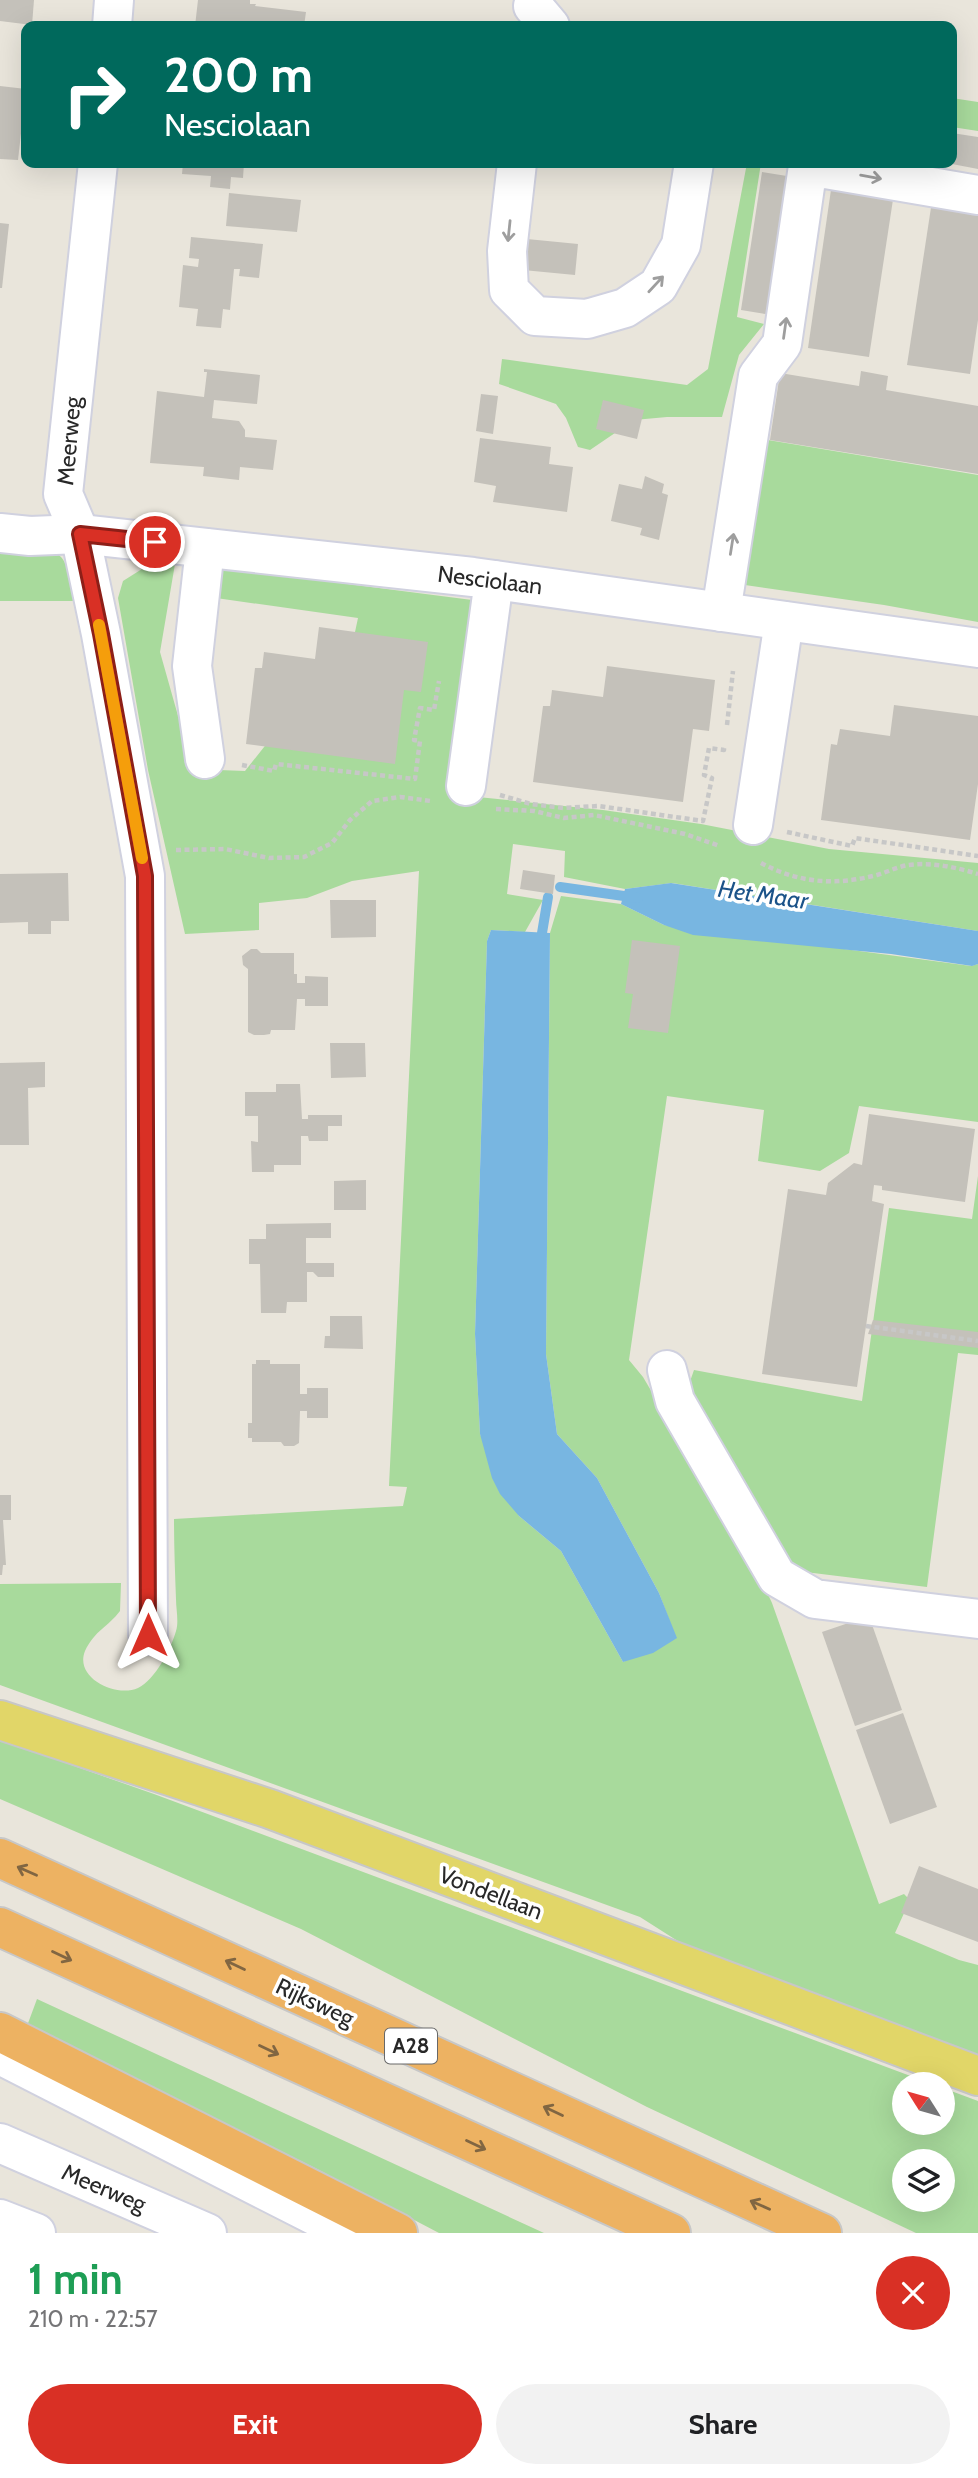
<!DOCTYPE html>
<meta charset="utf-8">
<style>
body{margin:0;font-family:Cabin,sans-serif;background:#f2f2f2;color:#202124;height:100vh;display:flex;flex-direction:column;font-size:26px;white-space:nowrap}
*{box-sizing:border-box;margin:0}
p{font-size:23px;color:#757577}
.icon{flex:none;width:38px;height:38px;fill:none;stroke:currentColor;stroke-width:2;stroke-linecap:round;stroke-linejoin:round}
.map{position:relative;height:2233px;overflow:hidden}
.side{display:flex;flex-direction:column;background:#fff;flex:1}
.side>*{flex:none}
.top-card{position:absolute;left:21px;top:21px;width:936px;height:147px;border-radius:14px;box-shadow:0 7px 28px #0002;background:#00695c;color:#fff;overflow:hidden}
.needle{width:46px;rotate:307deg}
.fabs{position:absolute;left:892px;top:2072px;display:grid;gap:14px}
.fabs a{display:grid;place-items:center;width:63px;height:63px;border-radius:50%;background:#fff;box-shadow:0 7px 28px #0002;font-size:35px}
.pin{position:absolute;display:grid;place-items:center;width:60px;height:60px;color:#fff;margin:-30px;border:4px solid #fff;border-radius:50%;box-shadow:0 2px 7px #0007}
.me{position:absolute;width:77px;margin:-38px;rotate:0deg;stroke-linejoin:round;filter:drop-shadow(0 0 5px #0008)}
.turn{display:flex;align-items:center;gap:24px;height:147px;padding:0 28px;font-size:32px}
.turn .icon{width:91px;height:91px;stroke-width:2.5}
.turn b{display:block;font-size:49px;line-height:60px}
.round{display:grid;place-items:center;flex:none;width:74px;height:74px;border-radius:37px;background:#f2f2f2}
.summary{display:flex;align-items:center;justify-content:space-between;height:119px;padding:0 28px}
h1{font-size:42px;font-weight:800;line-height:52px;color:#1e9e55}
.button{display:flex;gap:14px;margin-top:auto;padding:14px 28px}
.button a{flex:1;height:80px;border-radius:42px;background:#d93025;color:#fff;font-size:28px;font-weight:800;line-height:80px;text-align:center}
.button a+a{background:#f2f2f2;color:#202124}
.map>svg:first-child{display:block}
.green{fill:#a8da9c;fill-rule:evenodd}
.water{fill:#78b6e1}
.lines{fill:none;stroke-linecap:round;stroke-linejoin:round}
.stream{stroke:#78b6e1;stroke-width:10}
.building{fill:#c4c1ba}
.minor-casing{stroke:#d0d1df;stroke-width:42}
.major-casing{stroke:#c7c7c7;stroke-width:42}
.highway-casing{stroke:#c7c7c7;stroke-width:42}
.path{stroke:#c7c7c7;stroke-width:4.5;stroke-dasharray:5 3.5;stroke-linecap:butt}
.minor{stroke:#fff;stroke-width:38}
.major{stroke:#e1d668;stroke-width:38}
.highway{stroke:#edb262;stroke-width:38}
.oneway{stroke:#9e9e9e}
.oneway2{stroke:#816642}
.route-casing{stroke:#8d1f18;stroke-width:18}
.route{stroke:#d93025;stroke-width:12}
.slow{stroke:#f59e0b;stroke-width:12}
.labels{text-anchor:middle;stroke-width:7;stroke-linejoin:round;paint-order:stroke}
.shield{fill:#fff;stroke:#686868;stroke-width:2}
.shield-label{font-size:21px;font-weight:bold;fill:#282828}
.street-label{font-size:23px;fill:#282828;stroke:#fff}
.water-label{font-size:24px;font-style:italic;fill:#1b5389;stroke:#fff}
</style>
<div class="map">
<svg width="978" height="2233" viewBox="0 0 978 2233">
<rect width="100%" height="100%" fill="#e9e5db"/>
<g class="green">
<polygon points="952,98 978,102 978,131 952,127"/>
<polygon points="747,163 761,163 737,317 764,324 739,355 722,417 667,417 634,420 590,450 578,447 566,418 556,404 499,384 502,359 687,385 708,369"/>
<polygon points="762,439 978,475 978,622 884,605 738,584"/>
<path d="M0 546C15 547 51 546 61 557 70 567 71 588 74 601H0Z"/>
<path d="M175 564 160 652 193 769 245 771 355 632 358 618 216 598 222 568 480 601 468 796 603 810 701 824 829 849 978 863V931L672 883 625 889 564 877 565 851 513 844 507 894 543 900 525 932 491 930 487 941 475 1334 480 1434 519 1516 561 1551 623 1662 676 1638 659 1593 597 1478 557 1434 546 1354 550 933 561 896 621 904 664 925 971 966 978 964V1122L859 1106 849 1153 820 1171 758 1161 764 1110 667 1096 629 1360 643 1377 755 1567 772 1603 879 1904 904 1894 910 1900 895 1933 959 1960 978 1965V2055L684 1945 640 1917 0 1685V1584L121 1583 120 1611C108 1627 95 1630 85 1651 74 1678 116 1698 138 1688 155 1680 171 1649 176 1631 179 1622 176 1609 176 1599 175 1572 174 1546 174 1519L403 1506 407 1487 389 1486 419 871 352 881 307 898 259 903V930L185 934 148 770 118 598 123 581 142 569Z"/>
<polygon points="978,1176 978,1355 958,1353 927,1587 797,1571 788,1565 687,1390 694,1370 862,1401 889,1208 972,1219"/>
<path d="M0 1740 154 1794 932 2084H905V2123H943V2088L978 2101V2233H916L647 2107 301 1929 0 1799ZM905 2161H943V2200H905Z"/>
<polygon points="37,1999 544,2233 439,2233 317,2169 27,2026"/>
</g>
<g class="water">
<polygon points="671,883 978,931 978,964 972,966 891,954 693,935 664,925 621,904 625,889"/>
<polygon points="491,930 550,933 546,1354 557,1434 597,1478 659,1593 677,1638 653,1653 623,1662 561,1551 519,1516 500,1494 492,1478 480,1434 475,1334 487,941"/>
</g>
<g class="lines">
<g class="stream">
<polyline points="560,887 638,898"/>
<polyline points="542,933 548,897"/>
</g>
</g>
<g class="building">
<polygon points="0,0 34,0 32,25 0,21"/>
<polygon points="198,0 250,0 250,4 256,4 255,6 306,12 304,26 195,26"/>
<polygon points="0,86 26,89 18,160 0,159"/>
<polygon points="952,133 978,137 978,169 952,164"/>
<polygon points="183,163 244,163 243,178 231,177 230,189 210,187 211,176 182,174"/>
<polygon points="762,172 793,177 772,315 741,310"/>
<polygon points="832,183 894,193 869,357 808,348"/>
<polygon points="229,193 301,200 297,232 226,226"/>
<polygon points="932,201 978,208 978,320 970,374 907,365"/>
<polygon points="0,223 9,224 2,288 0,288"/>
<polygon points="191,237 263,244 259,278 239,276 240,269 234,269 230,310 223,309 221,328 196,326 198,309 179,307 183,265 198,267 199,259 189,258"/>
<polygon points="527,239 578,244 575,275 523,270"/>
<polygon points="204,369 260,375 257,404 214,400 212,418 239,421 245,430 245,437 277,440 273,470 240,467 239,480 203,476 204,467 150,463 157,391 204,397 207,372 204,372"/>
<polygon points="861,371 888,376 886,390 978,406 978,474 770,440 780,373 859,386"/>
<polygon points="481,394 498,396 493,434 476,431"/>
<polygon points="603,400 644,410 637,439 596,429"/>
<polygon points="480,438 551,447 549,464 573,467 567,512 493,502 496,486 474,482"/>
<polygon points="645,476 664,484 662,493 668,495 659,540 640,535 642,528 611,521 619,484 642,489"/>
<polygon points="319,627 428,642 421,692 404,690 395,764 246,744 255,668 262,668 264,652 315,659"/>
<polygon points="607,666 715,680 709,731 693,729 683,802 533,782 543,706 550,706 552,690 603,697"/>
<polygon points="894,705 978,716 978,784 970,840 821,820 831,744 837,745 840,729 890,736"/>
<polygon points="523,870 555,875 553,894 520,889"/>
<polygon points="68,873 69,921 51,921 51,934 28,934 28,922 0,923 0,874"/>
<polygon points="330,900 376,900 376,937 331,938"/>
<polygon points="632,940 680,946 668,1033 628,1028 633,994 625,993"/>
<polygon points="251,949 257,949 261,953 294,953 294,974 297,974 297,983 305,983 305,976 328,977 328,1006 305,1006 305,999 297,999 295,1030 271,1030 270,1034 264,1035 254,1035 248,1032 248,969 243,965 242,956"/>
<polygon points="330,1043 365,1043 366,1077 331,1078"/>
<polygon points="45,1062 45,1087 28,1088 29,1145 0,1145 0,1063"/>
<polygon points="276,1084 300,1084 302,1119 308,1119 308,1115 342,1115 342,1126 328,1126 328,1141 309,1141 308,1136 301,1136 301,1165 274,1165 274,1172 252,1172 251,1141 258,1142 258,1116 245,1116 245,1092 276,1092"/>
<polygon points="869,1114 975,1129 965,1202 882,1190 882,1186 874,1185 872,1201 884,1204 857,1387 762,1374 788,1189 826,1195 828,1183 854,1163 862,1165"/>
<polygon points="366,1180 366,1210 334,1210 334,1181"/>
<polygon points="331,1223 331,1238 306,1238 306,1263 334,1263 334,1277 318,1277 313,1272 307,1272 307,1302 287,1302 286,1313 261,1313 260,1264 249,1264 249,1239 266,1239 266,1224"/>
<polygon points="330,1316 362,1316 363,1349 324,1348 325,1336 330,1336"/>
<polygon points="873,1320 978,1332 978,1348 868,1334"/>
<polygon points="256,1360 270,1360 270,1364 300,1364 300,1394 307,1394 307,1388 328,1388 328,1418 307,1418 307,1411 300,1411 299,1443 294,1446 284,1446 281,1442 252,1442 252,1438 248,1438 248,1423 252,1423 252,1364 256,1364"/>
<polygon points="0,1495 11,1495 11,1520 3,1520 6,1565 3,1565 2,1575 0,1575"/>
<polygon points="869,1616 902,1710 855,1726 822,1632"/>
<polygon points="903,1713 937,1807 890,1824 856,1730"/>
<polygon points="919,1866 978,1889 978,1942 901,1913"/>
</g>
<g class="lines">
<defs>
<g id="minor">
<polyline points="533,6 550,26"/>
<polyline points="112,26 114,0"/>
<polyline points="98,163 63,494 80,534 101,634 145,876 148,1635"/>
<polyline points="517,163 507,251 509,290 535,316 587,319 625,308 658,286 681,245 694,163"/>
<polyline points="0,533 30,536 80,534 473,577 978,648"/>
<polyline points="205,548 192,666 205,759"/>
<polyline points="721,612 758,376 782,344 808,166 978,195"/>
<polyline points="466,786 494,580"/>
<polyline points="753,825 784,621"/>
<polyline points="667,1370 675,1401 777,1577 815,1599 978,1619"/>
<polyline points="0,2055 349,2233"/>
<polyline points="0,2143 207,2233"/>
<polyline points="0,2219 36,2233"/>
</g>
<polyline id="major" points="0,1720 270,1809 978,2076"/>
<g id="highway">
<polyline points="0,1858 822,2233"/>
<polyline points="0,1927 671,2233"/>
<polyline points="0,2032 398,2233"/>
</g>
</defs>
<use href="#minor" class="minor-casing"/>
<use href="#major" class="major-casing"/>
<use href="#highway" class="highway-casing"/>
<g class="path">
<polyline points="727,725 733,671"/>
<polyline points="242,765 274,771 276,764 415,779 420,741 414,740 420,708 434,710 439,681"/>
<polyline points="500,795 531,804 563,808 599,806 703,821 712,778 704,775 709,748 724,750 724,745"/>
<polyline points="496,809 534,811 564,818 594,815 685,834 720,846"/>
<polyline points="787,832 852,846 855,838 978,856"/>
<polyline points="176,850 225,849 269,858 304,857 332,843 350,820 372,801 400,797 431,801"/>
<path d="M761 863C799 883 835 886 877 875 887 872 897 867 908 865 932 862 955 867 978 874"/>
<polyline points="866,1326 978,1341"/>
</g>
<use href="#minor" class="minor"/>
<use href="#major" class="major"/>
<use href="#highway" class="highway"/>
</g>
<defs><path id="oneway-shaft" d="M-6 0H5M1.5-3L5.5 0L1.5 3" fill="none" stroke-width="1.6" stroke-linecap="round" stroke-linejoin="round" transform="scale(1.75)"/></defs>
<g class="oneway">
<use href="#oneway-shaft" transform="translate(871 177) rotate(10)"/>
<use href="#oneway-shaft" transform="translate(509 231) rotate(96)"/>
<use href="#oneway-shaft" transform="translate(656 284) rotate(-47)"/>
<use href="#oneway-shaft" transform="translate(785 328) rotate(-82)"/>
<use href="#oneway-shaft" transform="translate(732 544) rotate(-81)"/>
</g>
<g class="oneway2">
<use href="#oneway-shaft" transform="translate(27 1871) rotate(-156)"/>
<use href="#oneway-shaft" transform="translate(62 1956) rotate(25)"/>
<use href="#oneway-shaft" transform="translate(235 1965) rotate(-155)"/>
<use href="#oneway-shaft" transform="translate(269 2050) rotate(25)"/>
<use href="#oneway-shaft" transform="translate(553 2111) rotate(-155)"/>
<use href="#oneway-shaft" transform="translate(476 2145) rotate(25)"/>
<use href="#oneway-shaft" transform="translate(760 2205) rotate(-156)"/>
</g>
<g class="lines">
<defs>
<polyline id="route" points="148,1635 145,876 101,634 80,534 155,542"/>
</defs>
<use href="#route" class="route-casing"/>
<use href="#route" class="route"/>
<polyline class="slow" points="99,625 142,858"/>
</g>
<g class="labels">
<rect class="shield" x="385" y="2028.5" width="52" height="35" rx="5"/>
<g class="shield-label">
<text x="411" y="2053">A28</text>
</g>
<g class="street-label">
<text transform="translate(69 441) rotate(-85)" y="8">Meerweg</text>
<text transform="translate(490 580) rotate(7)" y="8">Nesciolaan</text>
<text transform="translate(491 1893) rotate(21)" y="8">Vondellaan</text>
<text transform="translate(315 2002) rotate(25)" y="8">Rijksweg</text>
<text transform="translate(104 2188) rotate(23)" y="8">Meerweg</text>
</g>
<g class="water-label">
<text transform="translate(763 895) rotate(8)" y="8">Het Maar</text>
</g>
</g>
</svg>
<div class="fabs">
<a><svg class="needle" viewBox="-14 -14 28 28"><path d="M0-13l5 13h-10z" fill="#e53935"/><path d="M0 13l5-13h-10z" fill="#757577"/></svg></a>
<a><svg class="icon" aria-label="layers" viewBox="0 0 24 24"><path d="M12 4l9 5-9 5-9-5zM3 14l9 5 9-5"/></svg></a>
</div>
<div class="pin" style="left:155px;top:542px;background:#d93025"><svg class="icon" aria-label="arrive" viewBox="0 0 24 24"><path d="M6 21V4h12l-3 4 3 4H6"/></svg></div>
<svg class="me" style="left:148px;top:1635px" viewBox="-20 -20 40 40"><path d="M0-17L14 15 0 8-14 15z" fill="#d93025" stroke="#fff" stroke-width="4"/></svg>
<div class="top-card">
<div class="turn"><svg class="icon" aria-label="right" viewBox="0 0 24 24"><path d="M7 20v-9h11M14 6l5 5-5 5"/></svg><div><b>200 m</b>Nesciolaan</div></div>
</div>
</div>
<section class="side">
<div class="summary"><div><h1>1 min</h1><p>210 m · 22:57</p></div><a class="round" style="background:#d93025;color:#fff"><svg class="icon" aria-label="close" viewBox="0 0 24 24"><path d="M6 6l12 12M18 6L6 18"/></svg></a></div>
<div class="button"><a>Exit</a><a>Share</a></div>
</section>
